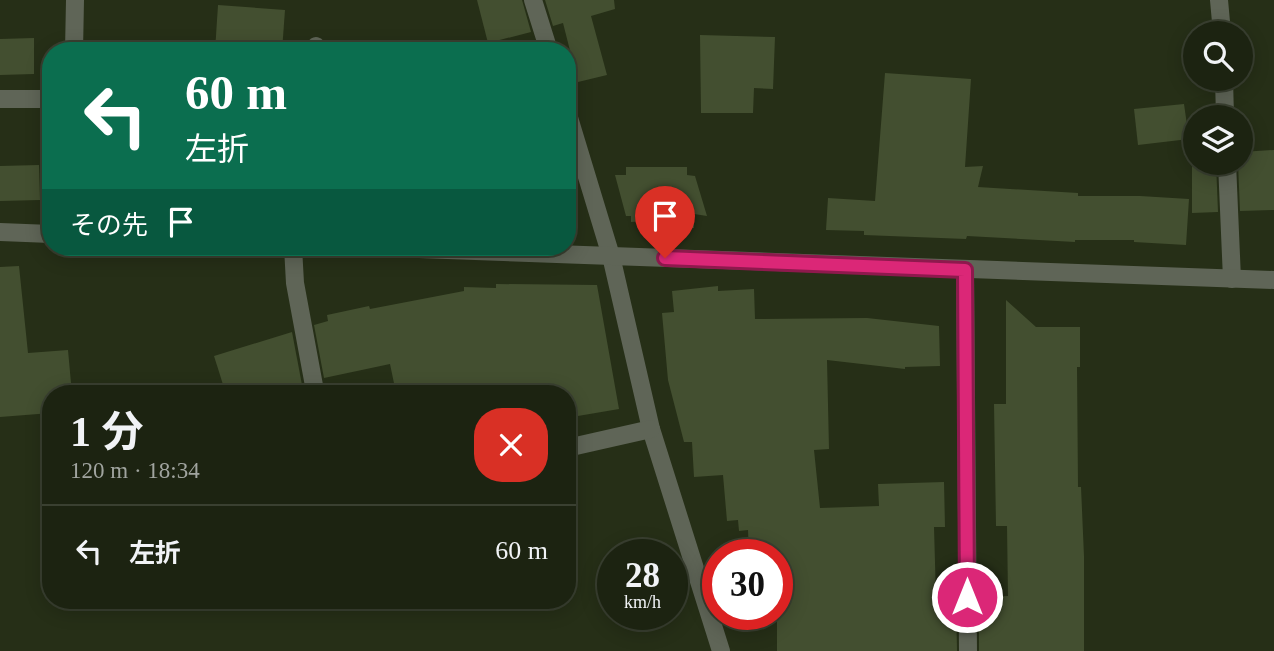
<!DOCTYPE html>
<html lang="ja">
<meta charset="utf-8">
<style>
body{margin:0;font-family:"Times New Roman","Noto Sans JP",serif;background:#292f1f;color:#f1f3f6;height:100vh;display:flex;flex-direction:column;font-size:26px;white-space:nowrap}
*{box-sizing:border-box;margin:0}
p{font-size:23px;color:#a0a49f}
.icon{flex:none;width:38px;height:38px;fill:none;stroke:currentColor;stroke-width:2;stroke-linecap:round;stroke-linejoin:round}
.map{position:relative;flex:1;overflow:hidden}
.sheet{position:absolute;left:42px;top:385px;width:534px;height:224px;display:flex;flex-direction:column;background:#1c2311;border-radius:28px;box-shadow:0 4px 18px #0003,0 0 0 2px #3a4031}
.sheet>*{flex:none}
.banner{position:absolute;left:42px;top:42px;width:534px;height:214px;border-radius:28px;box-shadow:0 4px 18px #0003,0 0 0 2px #3a4031;background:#0b6e4f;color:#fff;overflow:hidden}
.controls{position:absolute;left:1183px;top:21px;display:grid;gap:14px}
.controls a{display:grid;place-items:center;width:70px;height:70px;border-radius:50%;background:#1c2311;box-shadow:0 4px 18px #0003,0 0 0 2px #3a4031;font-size:35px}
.speed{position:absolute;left:597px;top:539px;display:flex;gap:14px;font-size:35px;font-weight:700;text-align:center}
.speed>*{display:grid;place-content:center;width:91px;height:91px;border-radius:50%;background:#1c2311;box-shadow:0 4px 18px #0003,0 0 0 2px #3a4031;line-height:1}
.speed small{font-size:18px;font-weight:400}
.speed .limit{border:10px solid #d22;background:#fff;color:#111}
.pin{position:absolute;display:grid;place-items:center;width:60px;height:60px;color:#fff;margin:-72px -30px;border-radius:50% 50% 50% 0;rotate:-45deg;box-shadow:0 0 7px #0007}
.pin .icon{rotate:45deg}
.me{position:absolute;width:77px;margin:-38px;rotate:0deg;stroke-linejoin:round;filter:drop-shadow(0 0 5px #0008)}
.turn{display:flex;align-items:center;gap:24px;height:147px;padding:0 28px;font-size:32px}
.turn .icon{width:91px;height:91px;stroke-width:2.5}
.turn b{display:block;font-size:49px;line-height:60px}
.then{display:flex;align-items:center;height:66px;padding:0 28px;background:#0003;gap:14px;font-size:26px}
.round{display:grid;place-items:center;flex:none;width:74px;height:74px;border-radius:28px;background:#292f1f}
.summary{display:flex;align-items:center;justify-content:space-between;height:119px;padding:0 28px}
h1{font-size:42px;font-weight:700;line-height:52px}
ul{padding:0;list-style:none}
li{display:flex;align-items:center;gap:21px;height:91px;padding:0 28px;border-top:2px solid #3a4031}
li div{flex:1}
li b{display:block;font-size:26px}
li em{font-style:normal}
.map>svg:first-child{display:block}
.building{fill:#434f30}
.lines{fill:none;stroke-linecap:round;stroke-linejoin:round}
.minor{stroke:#5f6557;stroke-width:18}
.tertiary{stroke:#5f6557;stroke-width:18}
.route-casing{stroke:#8e194d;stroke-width:18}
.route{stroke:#db2777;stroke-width:12}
</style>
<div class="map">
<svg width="1274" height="651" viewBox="0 0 1274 651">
<rect width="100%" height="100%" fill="#262f17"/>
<g class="building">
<polygon points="477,0 522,0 531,32 488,43"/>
<polygon points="545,0 614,0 615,9 591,16 607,75 578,82 563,23 553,26"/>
<polygon points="218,5 285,10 282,51 215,51"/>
<polygon points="700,35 775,37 773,89 754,88 753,113 701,113"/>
<polygon points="34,38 34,74 0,75 0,39"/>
<polygon points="885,73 971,79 965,167 983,166 978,187 1078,193 1078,196 1140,196 1189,199 1186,245 1134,242 1134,240 1075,240 1075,242 967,236 966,239 864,235 864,231 826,230 828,198 875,201"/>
<polygon points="1184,104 1189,139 1138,145 1134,109"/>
<polygon points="1274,150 1274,210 1240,211 1238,163 1241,163 1241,152"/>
<polygon points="1192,154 1195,154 1195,163 1216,163 1218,212 1192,213"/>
<polygon points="39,165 40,200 0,201 0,166"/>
<polygon points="626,167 687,167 687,175 695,176 707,216 694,214 694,228 647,228 647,221 631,222 631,216 626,216 615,175 626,175"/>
<polygon points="19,266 28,353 68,350 72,394 51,394 51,413 0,417 0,267"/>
<polygon points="496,284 597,285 619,409 572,417 568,394 401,394 400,387 395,388 390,364 324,378 314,325 328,321 327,315 369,306 370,309 464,291 464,287 496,288"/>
<polygon points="718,286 718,291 754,289 755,319 867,318 939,326 940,366 905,367 905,369 827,360 829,449 814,450 820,508 879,506 878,484 944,482 945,527 934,527 936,598 956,597 957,651 777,651 777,555 749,555 748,530 739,531 738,520 727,521 723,475 694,477 692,442 684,442 668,380 662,313 674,312 672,291"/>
<polygon points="1006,300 1036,327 1080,327 1080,367 1077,367 1078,487 1081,487 1084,556 1084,651 979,651 979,597 1008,596 1007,526 996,526 994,404 1006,404"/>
<polygon points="292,332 302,385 277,394 226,394 214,356"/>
</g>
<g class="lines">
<g class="minor">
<polyline points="533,0 549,51"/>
<polyline points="1219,0 1222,33"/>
<polyline points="74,51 75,0"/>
<polyline points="315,51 316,46"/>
<polyline points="1224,79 1225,117"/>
<polyline points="0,99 51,99"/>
<polyline points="567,111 611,256 651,429 721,651"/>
<polyline points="1227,163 1232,279"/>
<polyline points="293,247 295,283 315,391"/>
<polyline points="965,269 968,651"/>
<polyline points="567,448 651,429"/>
</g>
<g class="tertiary">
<polyline points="0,232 51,234"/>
<polyline points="363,247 1274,280"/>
</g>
</g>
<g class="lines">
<defs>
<polyline id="route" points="665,258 965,270 967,597"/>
</defs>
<use href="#route" class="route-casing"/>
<use href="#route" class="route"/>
</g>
</svg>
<div class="controls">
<a><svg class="icon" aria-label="search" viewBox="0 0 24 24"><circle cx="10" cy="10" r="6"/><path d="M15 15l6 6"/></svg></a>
<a><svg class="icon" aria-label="layers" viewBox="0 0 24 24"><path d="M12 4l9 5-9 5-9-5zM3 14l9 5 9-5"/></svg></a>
</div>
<div class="speed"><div>28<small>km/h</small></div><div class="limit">30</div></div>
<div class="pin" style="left:665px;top:258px;background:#d93025"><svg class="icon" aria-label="arrive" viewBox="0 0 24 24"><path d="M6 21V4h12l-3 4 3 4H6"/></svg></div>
<svg class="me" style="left:967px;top:597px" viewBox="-20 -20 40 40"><circle r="17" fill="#db2777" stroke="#fff" stroke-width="3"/><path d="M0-11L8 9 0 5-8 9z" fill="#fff"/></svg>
<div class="banner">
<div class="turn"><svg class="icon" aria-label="left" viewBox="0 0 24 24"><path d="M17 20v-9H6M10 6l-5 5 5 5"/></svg><div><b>60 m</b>左折</div></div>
<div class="then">その先<svg class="icon" aria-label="arrive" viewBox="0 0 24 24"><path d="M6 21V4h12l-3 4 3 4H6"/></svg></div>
</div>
<section class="sheet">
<div class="summary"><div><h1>1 分</h1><p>120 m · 18:34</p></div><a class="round" style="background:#d93025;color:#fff"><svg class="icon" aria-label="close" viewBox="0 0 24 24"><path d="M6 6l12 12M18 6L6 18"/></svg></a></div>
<ul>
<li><svg class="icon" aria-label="left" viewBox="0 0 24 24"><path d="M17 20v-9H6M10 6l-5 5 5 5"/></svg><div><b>左折</b></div><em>60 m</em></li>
</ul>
</section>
</div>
